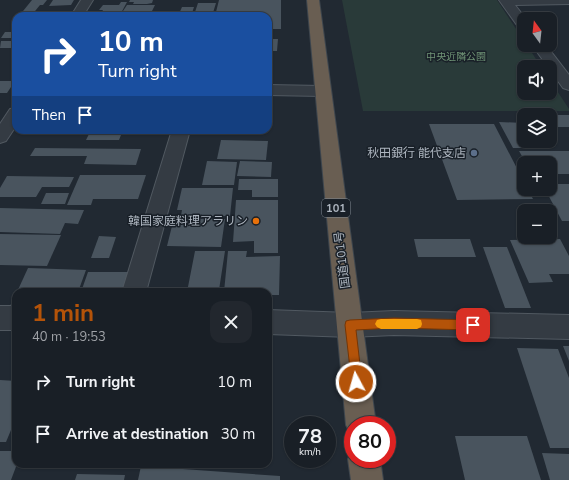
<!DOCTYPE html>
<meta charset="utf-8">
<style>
body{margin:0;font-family:"Nunito Sans","Noto Sans JP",sans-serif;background:#22272e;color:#f1f3f6;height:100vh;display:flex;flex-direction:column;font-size:15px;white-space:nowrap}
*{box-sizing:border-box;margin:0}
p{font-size:13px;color:#9fa2a7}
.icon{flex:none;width:22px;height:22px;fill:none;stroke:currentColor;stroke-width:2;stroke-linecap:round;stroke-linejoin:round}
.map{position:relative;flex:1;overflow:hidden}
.side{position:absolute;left:12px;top:288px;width:260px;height:180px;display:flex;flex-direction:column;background:#191f26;border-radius:12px;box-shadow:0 1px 3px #0004,0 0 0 1px #373d43}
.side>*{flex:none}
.banner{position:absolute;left:12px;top:12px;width:260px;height:122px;border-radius:12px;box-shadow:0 1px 3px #0004,0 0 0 1px #373d43;background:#1a4fa0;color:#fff;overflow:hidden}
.needle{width:26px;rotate:345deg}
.fabs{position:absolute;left:517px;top:12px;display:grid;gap:8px}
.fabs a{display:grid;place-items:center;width:40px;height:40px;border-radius:8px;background:#191f26;box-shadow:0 1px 3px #0004,0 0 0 1px #373d43;font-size:20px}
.speed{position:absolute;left:284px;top:416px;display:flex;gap:8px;font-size:20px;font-weight:700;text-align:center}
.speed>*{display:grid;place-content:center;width:52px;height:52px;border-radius:50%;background:#191f26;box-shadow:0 1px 3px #0004,0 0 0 1px #373d43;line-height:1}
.speed small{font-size:10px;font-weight:400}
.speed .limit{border:6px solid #d22;background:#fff;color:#111}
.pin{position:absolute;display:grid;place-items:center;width:34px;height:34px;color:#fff;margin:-17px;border-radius:8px;box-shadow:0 2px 6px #0006}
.me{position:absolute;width:44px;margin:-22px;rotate:354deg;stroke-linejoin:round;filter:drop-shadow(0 0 3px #0008)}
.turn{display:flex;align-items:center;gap:14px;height:84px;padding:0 20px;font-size:18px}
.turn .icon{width:52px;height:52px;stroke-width:2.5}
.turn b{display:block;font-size:28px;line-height:34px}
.then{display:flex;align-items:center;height:38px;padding:0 20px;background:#0003;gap:8px;font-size:15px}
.round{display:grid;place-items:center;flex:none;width:42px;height:42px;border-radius:12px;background:#22272e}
.head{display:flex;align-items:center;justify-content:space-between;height:68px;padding:0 20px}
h1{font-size:24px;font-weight:700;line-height:30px;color:#b45309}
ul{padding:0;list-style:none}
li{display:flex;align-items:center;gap:12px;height:52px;padding:0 20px}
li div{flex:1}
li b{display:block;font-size:15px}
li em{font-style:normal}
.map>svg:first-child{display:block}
.green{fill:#293a39}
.building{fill:#49545e}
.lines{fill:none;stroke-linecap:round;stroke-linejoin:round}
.minor-casing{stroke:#515961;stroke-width:2}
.highway-casing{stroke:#3e464e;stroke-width:2}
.minor{fill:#343b43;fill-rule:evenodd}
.highway{fill:#695e52;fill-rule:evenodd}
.route{fill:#b45309;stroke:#753606}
.slow{fill:#f59e0b}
.service-dot{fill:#5c6f8a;stroke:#192028;stroke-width:1.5}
.food-dot{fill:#e8710a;stroke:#192028;stroke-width:1.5}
.labels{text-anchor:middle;stroke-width:3;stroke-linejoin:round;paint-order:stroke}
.far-park-label{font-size:10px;fill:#709476;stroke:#192028}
.shield{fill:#192028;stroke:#818992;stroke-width:1}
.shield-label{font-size:11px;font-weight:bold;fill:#aeb6c0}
.poi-label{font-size:12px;fill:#aeb6c0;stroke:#192028;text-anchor:end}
.street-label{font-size:12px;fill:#aeb6c0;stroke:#192028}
</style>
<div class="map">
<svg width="569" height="480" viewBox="0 0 569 480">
<rect width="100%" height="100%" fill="#212932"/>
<polygon class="green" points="342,0 497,0 524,41 524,45 527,45 541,67 524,67 524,93 550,93 550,80 569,109 569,111 363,111"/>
<g class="building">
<polygon points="32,0 47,0 43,5 40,5 31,16 19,16"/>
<polygon points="53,0 74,0 71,5 49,6"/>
<polygon points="130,0 153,0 152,3 147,4 133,4 134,2 129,2"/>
<polygon points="219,0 281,0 281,29 268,29 268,16 215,16"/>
<polygon points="121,2 127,2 120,15 100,15 103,10 99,10 103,5 119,5"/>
<polygon points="198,3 216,3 212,16 204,16 205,12 195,12"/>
<polygon points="127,5 155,5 150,15 130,14 132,11 123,11"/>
<polygon points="182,7 194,7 191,16 178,16"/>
<polygon points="5,32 16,32 16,34 13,38 1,38"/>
<polygon points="268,39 278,39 277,51 273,51 272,55 268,55"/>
<polygon points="1,41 16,41 16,48 0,48"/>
<polygon points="0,81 15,81 7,93 0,93"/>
<rect x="550" y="115" width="19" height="12"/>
<polygon points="499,122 524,123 524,141 537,141 541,148 513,148"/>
<polygon points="429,124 494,124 524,182 524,189 528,189 533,199 457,200"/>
<polygon points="91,130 123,130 119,140 86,140"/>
<polygon points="192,130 212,130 211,132 192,132"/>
<polygon points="221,140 268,141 266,160 217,159"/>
<polygon points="35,148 141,149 136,165 84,164 87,156 30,156"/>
<polygon points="519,151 569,151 569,174 550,174 550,163 526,163"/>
<polygon points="207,161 237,162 234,185 202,185"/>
<polygon points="240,161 272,162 271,177 237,176"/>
<polygon points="80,175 146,175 138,199 93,199 91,205 67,205"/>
<polygon points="7,176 74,177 69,187 42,187 36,197 0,197 0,188"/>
<polygon points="239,179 278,179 278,197 252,197 252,190 238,190"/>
<polygon points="550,184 569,184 569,221 562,221 545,189 550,189"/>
<polygon points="182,188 233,188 230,216 181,216 182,210 177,210"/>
<polygon points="46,193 69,193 65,204 41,204"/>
<polygon points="236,200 278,200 278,253 254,253 254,241 233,242"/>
<polygon points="0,208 84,210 78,224 65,223 60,234 0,232"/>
<polygon points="174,218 225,219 221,247 167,246"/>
<polygon points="0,234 61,235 47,266 0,265"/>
<polygon points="99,236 116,237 109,258 91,258"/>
<polygon points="414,239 470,239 476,257 418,257"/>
<polygon points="560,239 569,256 569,274 549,274 553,282 529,283 510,240"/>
<polygon points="483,247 507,247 531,308 505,308"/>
<polygon points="195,251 225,251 219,290 210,290 209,292 187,292"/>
<polygon points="228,251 247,251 246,257 280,256 279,295 268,295 268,292 224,292"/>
<polygon points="28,268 86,270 78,292 17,292"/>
<polygon points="88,272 132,272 127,292 81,292"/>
<polygon points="16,293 16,306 10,306"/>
<polygon points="268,344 272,344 269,386 268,386"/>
<polygon points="563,346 569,346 569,361"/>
<polygon points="517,348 558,349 569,378 569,448 550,448"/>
<polygon points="0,380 16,381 16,418 6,442 0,442"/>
<polygon points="455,436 527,436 541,480 465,480"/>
<polygon points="0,451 16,451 17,464 11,480 0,480"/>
<polygon points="542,453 569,454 569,480 550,480"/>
<polygon points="141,466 280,476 280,480 138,480"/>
<polygon points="77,474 125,475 124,480 75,480"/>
</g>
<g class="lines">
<defs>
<g id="minor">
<polygon points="81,0 93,0 83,16 71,16"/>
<polygon points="499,0 569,0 569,4 515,5 526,19 524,19 524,29 519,28"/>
<polygon points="532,45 546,45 569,75 569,90 563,88 550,70 550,67 548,67"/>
<polygon points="268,85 322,86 328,88 330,91 328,94 322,96 268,95"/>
<polygon points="16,108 16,126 6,141 0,143 0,124 10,109"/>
<polygon points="172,130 190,130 146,292 122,292"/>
<rect x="0" y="306" width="16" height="24"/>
<polygon points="268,310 350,313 394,311 569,315 569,339 394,335 350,337 268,334"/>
</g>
<g id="highway">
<polygon points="307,0 319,0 376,425 353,425 353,436 351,435 346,425"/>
<polygon points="353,448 353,459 380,459 383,480 351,480 348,459"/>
</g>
</defs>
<use href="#minor" class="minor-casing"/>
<use href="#highway" class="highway-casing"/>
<use href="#minor" class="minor"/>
<use href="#highway" class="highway"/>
</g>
<polygon class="route" points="394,318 473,320 477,321 479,325 477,328 473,330 394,328 356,330 362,382 360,386 356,388 352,386 345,325 346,321 350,320"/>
<polygon class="slow" points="381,319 417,319 421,320 422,324 421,327 417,329 381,329 377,327 375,324 377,320"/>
<circle class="service-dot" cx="474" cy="153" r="4"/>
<circle class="food-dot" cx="256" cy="221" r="4"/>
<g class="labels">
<g class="far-park-label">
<text x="456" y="60">中央近隣公園</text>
</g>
<rect class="shield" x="322" y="199" width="28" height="18" rx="3"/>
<g class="shield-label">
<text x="336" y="212">101</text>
</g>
<g class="poi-label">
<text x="466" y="157">秋田銀行 能代支店</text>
<text x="248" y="225">韓国家庭料理アラリン</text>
</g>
<g class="street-label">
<text transform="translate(342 260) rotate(-97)" y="4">国道101号</text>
</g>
</g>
</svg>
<div class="fabs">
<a><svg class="needle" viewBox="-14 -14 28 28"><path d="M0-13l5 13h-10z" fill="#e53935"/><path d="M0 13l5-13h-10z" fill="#9fa2a7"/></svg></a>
<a><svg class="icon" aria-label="sound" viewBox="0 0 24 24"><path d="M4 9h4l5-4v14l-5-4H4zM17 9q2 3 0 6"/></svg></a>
<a><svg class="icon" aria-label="layers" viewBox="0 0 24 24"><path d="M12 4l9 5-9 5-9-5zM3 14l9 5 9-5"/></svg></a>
<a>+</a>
<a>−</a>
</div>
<div class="speed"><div>78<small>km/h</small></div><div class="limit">80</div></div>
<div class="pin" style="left:473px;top:325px;background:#d93025"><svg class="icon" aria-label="arrive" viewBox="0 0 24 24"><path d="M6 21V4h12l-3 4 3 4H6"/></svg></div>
<svg class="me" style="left:356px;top:382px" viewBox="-20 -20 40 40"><circle r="17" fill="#b45309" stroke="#fff" stroke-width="3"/><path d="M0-11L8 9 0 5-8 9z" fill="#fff"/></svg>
<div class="banner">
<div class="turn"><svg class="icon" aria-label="right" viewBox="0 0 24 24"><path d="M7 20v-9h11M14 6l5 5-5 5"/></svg><div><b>10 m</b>Turn right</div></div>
<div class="then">Then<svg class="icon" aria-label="arrive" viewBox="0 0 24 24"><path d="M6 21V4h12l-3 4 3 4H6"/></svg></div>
</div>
<section class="side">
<div class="head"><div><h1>1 min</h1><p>40 m · 19:53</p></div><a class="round"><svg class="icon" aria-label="close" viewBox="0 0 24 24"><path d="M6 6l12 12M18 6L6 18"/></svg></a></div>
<ul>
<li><svg class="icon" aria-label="right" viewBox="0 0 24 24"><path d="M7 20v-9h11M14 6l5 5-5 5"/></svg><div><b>Turn right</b></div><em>10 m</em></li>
<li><svg class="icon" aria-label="arrive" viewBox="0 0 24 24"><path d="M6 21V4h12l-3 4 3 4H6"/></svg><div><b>Arrive at destination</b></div><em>30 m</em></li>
</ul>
</section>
</div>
